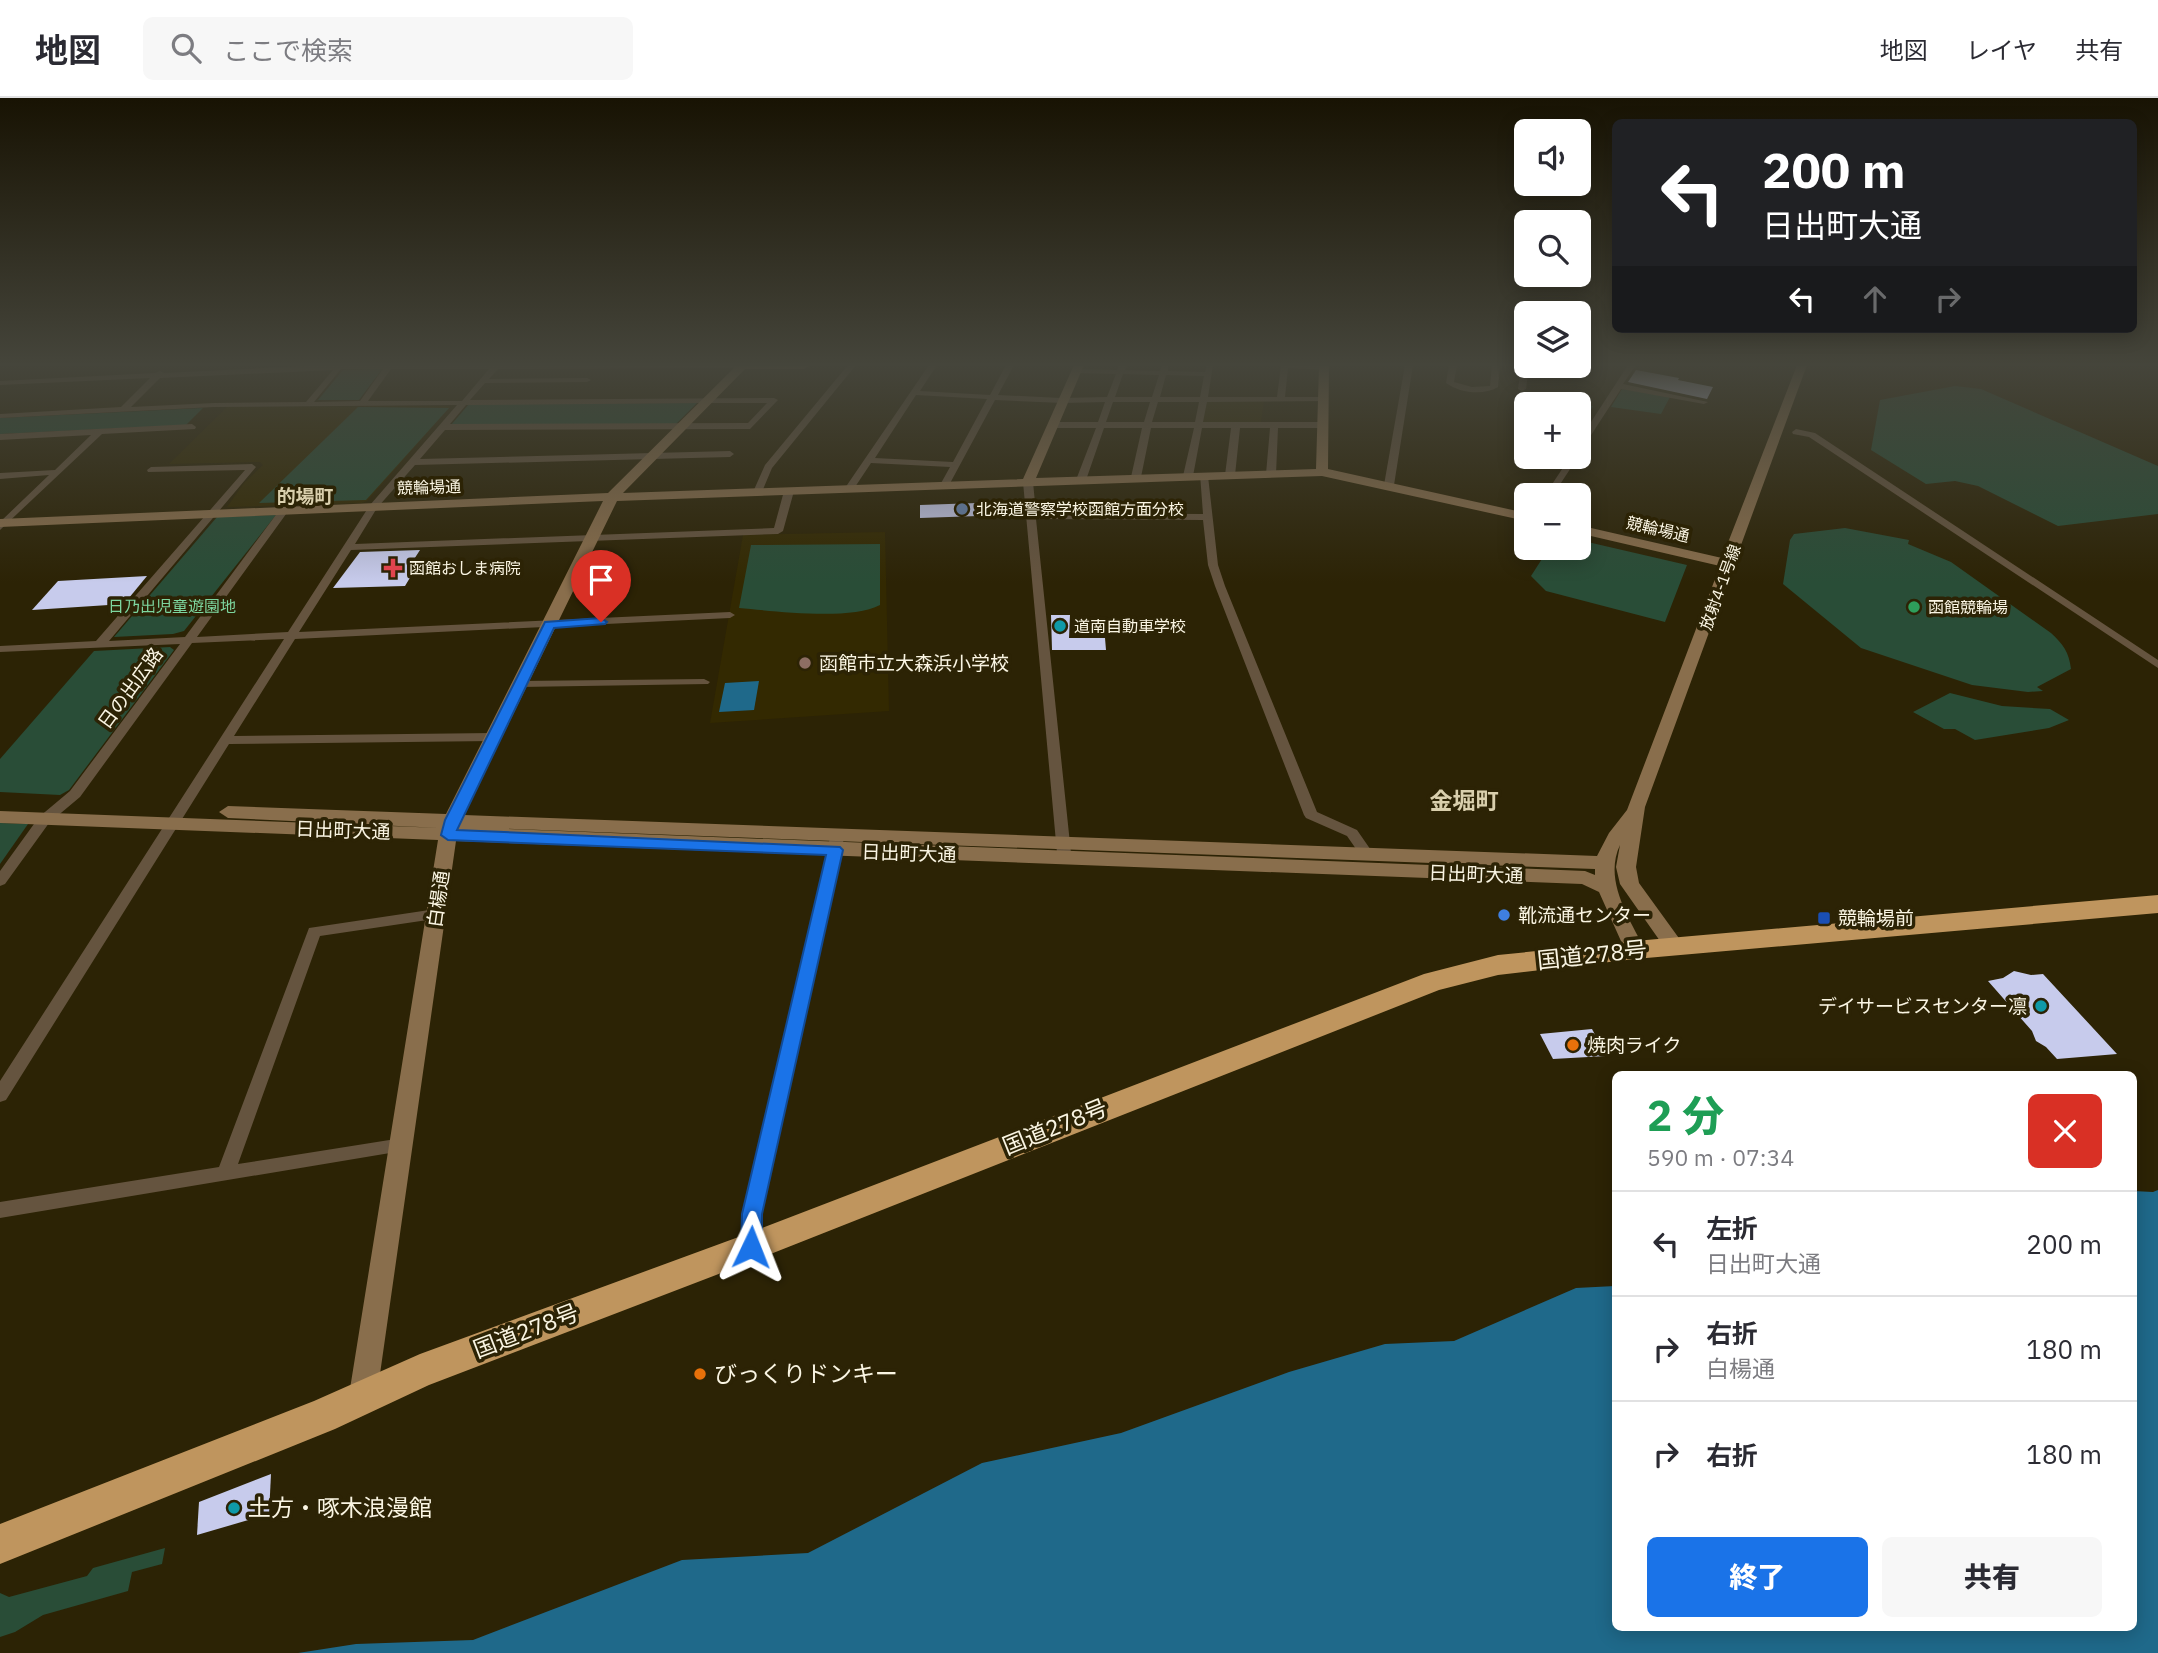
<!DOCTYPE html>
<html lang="ja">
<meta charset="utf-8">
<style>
body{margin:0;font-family:"IBM Plex Sans","Noto Sans JP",sans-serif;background:#f7f7f7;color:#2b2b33;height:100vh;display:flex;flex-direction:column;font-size:26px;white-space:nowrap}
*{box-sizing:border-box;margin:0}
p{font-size:23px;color:#7c7c81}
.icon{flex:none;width:38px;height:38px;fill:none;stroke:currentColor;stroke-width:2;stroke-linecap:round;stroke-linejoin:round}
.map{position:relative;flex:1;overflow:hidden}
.drawer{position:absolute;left:1612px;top:973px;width:525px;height:560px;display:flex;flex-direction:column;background:#fff;border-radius:10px;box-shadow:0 4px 18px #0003}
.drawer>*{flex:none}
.top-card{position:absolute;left:1612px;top:21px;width:525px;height:214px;border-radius:10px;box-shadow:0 4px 18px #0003;background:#202124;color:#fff;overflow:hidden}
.fabs{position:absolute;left:1514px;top:21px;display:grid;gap:14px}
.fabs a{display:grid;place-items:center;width:77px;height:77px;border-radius:10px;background:#fff;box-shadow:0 4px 18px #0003;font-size:35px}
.pin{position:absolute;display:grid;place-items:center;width:60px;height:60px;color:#fff;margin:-72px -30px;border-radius:50% 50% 50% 0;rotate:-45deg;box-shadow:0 0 7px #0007}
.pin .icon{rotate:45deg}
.me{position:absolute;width:77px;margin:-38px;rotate:2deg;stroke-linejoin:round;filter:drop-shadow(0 0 5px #0008)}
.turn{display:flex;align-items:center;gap:24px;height:147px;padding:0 35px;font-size:32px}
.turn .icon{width:91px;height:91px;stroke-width:2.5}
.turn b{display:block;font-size:49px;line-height:60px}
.lanes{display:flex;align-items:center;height:66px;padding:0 35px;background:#0003;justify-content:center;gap:35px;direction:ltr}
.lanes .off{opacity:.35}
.round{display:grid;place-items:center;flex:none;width:74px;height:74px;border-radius:10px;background:#f7f7f7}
.summary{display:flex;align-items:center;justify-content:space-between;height:119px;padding:0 35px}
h1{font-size:42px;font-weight:800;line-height:52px;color:#1e9e55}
.action{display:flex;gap:14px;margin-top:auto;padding:14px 35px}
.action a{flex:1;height:80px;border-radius:10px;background:#1a73e8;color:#fff;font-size:28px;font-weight:800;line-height:80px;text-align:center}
.action a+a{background:#f7f7f7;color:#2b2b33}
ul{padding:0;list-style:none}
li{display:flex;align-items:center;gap:21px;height:105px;padding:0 35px;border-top:2px solid #e1e1e2}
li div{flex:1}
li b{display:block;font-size:26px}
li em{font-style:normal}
header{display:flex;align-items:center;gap:42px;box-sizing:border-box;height:98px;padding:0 35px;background:#fff;border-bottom:2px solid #e1e1e2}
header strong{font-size:33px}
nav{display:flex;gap:38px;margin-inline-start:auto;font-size:24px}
.search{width:490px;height:63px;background:#f7f7f7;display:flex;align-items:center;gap:18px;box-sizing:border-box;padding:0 24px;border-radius:10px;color:#7c7c81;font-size:26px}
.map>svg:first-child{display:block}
.built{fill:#332901}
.green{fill:#294d37}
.water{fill:#1f698a}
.building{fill:#c7cbec}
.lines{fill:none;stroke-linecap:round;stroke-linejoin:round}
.street{fill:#65543f;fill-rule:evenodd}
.secondary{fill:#896e4c;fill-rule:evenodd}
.highway{fill:#bf955e;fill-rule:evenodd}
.route{fill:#1a73e8;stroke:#114b97;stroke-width:2}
.service-dot{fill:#5c6f8a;stroke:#2c2305;stroke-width:2.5}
.health-dot{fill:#e0444e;stroke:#2c2305;stroke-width:2.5}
.leisure-dot{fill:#2e9e5b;stroke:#2c2305;stroke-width:2.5}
.culture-dot{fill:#0f9aa8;stroke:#2c2305;stroke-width:2.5}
.education-dot{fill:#8d6e63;stroke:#2c2305;stroke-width:2.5}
.shop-dot{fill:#3f7fe0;stroke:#2c2305;stroke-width:2.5}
.transit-dot{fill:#1a4fb4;stroke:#2c2305;stroke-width:2.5}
.food-dot{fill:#e8710a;stroke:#2c2305;stroke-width:2.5}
.labels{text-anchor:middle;stroke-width:7;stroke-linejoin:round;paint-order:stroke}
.far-street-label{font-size:16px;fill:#faf5e3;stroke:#2c2305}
.far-poi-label{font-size:16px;fill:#faf5e3;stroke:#2c2305;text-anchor:start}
.far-park-label{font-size:16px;fill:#7dd69f;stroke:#2c2305}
.far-quarter-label{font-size:19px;font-weight:bold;fill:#d9cfad;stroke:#2c2305}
.poi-label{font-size:19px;fill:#faf5e3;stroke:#2c2305;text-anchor:start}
.street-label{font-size:19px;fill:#faf5e3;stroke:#2c2305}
.quarter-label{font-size:23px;font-weight:bold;fill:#d9cfad;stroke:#2c2305}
.near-street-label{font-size:23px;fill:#faf5e3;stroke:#2c2305}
.near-poi-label{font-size:23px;fill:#faf5e3;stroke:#2c2305;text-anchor:start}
</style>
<header>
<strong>地図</strong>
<div class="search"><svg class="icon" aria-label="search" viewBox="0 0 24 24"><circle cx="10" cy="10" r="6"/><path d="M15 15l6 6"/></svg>ここで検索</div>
<nav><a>地図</a><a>レイヤ</a><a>共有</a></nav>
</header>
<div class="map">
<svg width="2158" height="1555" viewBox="0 0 2158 1555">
<rect width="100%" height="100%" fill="#2c2305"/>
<g class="built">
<polygon points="1207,303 1264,303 1261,324 1203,325"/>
<polygon points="449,308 450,309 367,403 362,405 227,409 244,385 263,367 260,364 169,366 227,309"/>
<polygon points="885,434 889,613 710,625 743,437"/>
</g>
<g class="green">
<polygon points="382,271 359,302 318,302 343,272"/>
<polygon points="1955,288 1981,291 2158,368 2158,416 2058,428 1978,388 1955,383 1926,386 1871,352 1880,302"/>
<polygon points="1622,291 1670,299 1661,316 1611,309"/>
<polygon points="1532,294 1546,295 1548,299 1593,308 1584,324 1579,323 1578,306 1531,304"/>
<polygon points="697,305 676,326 451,327 469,306"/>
<polygon points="358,309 449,310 366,402 259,405"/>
<polygon points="203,310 186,327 0,336 0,320"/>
<polygon points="276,417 184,533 173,536 114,539 217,419"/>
<path d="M1845 430 1909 442 1908 446 1951 464 2051 535C2063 546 2069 554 2071 571L2037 589 2043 593 2028 594 1972 587 1861 550 1783 486 1790 442 1794 436Z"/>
<polygon points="1579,442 1687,467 1665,524 1546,493 1531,478 1549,450 1578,450"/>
<path d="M880 446V507C850 523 774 513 739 510L751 447Z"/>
<polygon points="170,549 174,552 69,692 60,697 0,694 0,661 94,553"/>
<polygon points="1950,595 2002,608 2050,611 2069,622 2049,630 1975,642 1955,631 1944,631 1913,614"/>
<polygon points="0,725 28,726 0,766"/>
<polygon points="165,1450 162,1466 132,1474 128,1493 43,1517 15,1534 0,1539 0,1495 9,1499 87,1478 93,1470"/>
</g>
<g class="water">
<polygon points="759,583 754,612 719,614 725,585"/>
<polygon points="2158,1092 2158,1555 298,1555 356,1546 473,1542 682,1462 808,1455 982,1365 1121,1335 1289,1274 1385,1246 1454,1243 1576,1190 1615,1188 1615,1530 2133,1530 2133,1093 2153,1094"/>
</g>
<g class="building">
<polygon points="1636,272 1679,280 1678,282 1713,289 1707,301 1628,284"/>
<polygon points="1006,404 1007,417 920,420 920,407"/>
<polygon points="420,452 409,469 417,468 405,488 333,490 360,454"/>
<polygon points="147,478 124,506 32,512 58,483"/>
<polygon points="1051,517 1070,517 1069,540 1105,540 1106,552 1052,552"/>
<polygon points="2014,873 2031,877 2043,876 2117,956 2057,961 2046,949 2036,943 2032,933 1988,883 2003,880"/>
<polygon points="1592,931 1606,958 1553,961 1540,936"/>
<polygon points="271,1376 269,1416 197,1437 199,1404"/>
</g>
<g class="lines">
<g class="street">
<path d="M324 267H746L743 270 498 271 489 281 587 280 591 282 587 284 485 285 470 302 774 300 778 302 750 331 445 332 420 361 730 353 734 356 730 359 415 367 377 410 355 446 774 430 784 393 789 390 794 393 783 433 778 436 351 452 299 534 730 514 735 517 730 520 295 541 234 638 493 635 499 639 493 643 229 646 6 1002 0 1004V983L284 541 192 545 80 699 49 725 5 786 0 788V773L39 719 70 693 180 546 0 554V548L96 543 245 372 148 374 147 372 151 369 252 366 256 369 109 543 185 539 281 410 284 409 289 412 197 539 288 534 370 407 457 307 214 309 0 320V316L121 309 150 280 0 287V283L155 275 160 273 164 275ZM341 271H383L360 303 314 304ZM391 271H489L462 303H368ZM333 272 306 304 214 305 131 309 160 280ZM708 305H767L748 325 450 326 466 307Z"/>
<polygon points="848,267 856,267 772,370 761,396 755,396 753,394 765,367"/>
<path d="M929 267H937L920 293 990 297 1006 267H1014L998 297 1061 300 1107 299 1116 276 1073 275 1072 273 1076 271 1117 272 1119 267H1127L1125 272 1160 273 1162 267H1168V273L1205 274 1207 267H1213L1208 299H1277L1281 267 1324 268H1327V272L1288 270 1285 299H1323L1327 301 1326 303 1207 304 1203 324H1321L1325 327 1321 330H1278L1276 376 1271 379 1266 376 1270 330H1240L1235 377 1230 380 1225 377 1231 330H1202L1193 378 1188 381 1183 378 1194 330H1151L1141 379 1136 382 1131 379 1142 330H1104L1086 382 1081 385 1076 382 1096 330H1052L1048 327 1052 324H1098L1105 304 1063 305 995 302 948 389 940 387 950 369 871 365 853 392H847L845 390ZM1123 276 1159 277 1152 299H1115ZM1166 277 1204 278 1200 299H1160ZM916 297 987 301 953 364 875 360ZM1113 304H1150L1144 324H1106ZM1158 304H1199L1195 324H1152Z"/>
<polygon points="1405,267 1413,267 1394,387 1389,390 1384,387"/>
<path d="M1449 267H1457L1454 284 1472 289 1490 288 1492 267H1500L1498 289C1483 298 1460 295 1446 285Z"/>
<polygon points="1521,267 1529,268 1526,291 1522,293 1518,291"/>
<polygon points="1628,267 1636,267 1623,286 1708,304 1704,306 1621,291 1582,351 1578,353 1578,344"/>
<polygon points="192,326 196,329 195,331 102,336 0,432 0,424 49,377 0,381 0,375 55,372 91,337 0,342 0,336"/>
<polygon points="1796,331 1815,335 2158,562 2158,570 1809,339 1793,336 1792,334"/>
<polygon points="1570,359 1578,359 1553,397 1545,397"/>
<polygon points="1200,376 1208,378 1218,467 1225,488 1317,714 1357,732 1375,758 1373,761 1363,761 1347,738 1306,720 1304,717 1215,488 1208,467 1203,422 1036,421 1071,755 1064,760 1057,755 1023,384 1028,381 1033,384 1036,415 1203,416"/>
<polygon points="704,581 710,584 708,586 520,589 514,586 520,583"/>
<polygon points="837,736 844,740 761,1116 760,1149 758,1155 751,1157 744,1155 742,1149 743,1116 830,740"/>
<polygon points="436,811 441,812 443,816 441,820 320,838 238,1066 402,1040 408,1042 411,1047 408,1052 0,1120 0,1104 219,1069 309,830"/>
</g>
<path class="secondary" d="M737 267 809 268 804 271H745L623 395 1023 381 1074 267H1084L1036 380 1316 371 1319 267H1329L1328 371 1526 415V423L1322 378 617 403 464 717 1597 758 1609 735 1627 712 1720 468 1578 435V427L1722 460 1797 267H1807L1645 709 1636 769 1639 785 1681 843 1684 848 1681 853 1674 855 1667 853 1620 786 1616 769 1620 747C1603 783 1630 821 1645 852L1642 857 1635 859 1628 857 1625 852 1599 794 1582 786 456 743 377 1297 373 1307 363 1311 353 1307 349 1297 438 742 0 725V713L441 730 228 720 219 714 228 708 446 716 603 403 0 429V421L608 395ZM459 729 1595 771V777L1585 773Z"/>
<polygon class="highway" points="2158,797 2158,815 1635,861 1498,877 1439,892 763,1159 429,1287 335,1331 0,1466 0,1426 314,1303 420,1256 744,1137 1424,876 1498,857 1635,843"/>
</g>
<linearGradient id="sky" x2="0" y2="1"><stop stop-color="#181303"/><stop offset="0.55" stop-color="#45453b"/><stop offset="1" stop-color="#45453b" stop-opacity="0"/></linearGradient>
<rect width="2158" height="485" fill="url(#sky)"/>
<polygon class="route" points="601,520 607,524 605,526 554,530 457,732 840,749 843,752 762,1116 762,1149 759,1156 751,1159 744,1156 741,1149 742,1116 826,757 448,742 441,737 445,722 545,524"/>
<circle class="service-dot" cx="962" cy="411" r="7"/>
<path class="health-dot" d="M389.5 459.5h7v7h7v7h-7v7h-7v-7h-7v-7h7z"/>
<circle class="leisure-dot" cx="1914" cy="509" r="7"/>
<g class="culture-dot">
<circle cx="1060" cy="528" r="7"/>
<circle cx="2041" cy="908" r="7"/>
<circle cx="234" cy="1410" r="7"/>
</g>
<circle class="education-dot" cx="805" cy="565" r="7"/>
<circle class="shop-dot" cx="1504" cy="817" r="7"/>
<rect class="transit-dot" x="1817" y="813" width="14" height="14" rx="3.5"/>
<g class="food-dot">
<circle cx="1573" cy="947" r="7"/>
<circle cx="700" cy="1276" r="7"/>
</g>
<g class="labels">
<g class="far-street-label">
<text transform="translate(429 389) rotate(-2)" y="6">競輪場通</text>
<text transform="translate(1658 431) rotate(13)" y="6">競輪場通</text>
<text transform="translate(1720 489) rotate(-70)" y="6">放射4-1号線</text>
</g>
<g class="far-poi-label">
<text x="976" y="417">北海道警察学校函館方面分校</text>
<text x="409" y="476">函館おしま病院</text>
<text x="1928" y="515">函館競輪場</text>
<text x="1074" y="534">道南自動車学校</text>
</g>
<g class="far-park-label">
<text x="172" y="514">日乃出児童遊園地</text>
</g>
<g class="far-quarter-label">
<text x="305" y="405">的場町</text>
</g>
<g class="poi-label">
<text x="819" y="572">函館市立大森浜小学校</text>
<text x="1518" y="824">靴流通センター</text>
<text x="1838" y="827">競輪場前</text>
<text x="2027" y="915" text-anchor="end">デイサービスセンター凛</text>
<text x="1587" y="954">焼肉ライク</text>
</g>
<g class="street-label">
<text transform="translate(130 590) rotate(-54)" y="7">日の出広路</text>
<text transform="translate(343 732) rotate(2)" y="7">日出町大通</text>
<text transform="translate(909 755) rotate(2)" y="7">日出町大通</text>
<text transform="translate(1476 776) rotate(2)" y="7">日出町大通</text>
<text transform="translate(438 801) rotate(-82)" y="7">白楊通</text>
</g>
<g class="quarter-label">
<text x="1464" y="711">金堀町</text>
</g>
<g class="near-street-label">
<text transform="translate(1592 857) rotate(-6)" y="8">国道278号</text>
<text transform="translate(1055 1029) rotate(-22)" y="8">国道278号</text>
<text transform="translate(526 1233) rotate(-21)" y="8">国道278号</text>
</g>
<g class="near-poi-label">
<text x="714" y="1284">びっくりドンキー</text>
<text x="248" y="1418">土方・啄木浪漫館</text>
</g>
</g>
</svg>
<div class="fabs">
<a><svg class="icon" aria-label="sound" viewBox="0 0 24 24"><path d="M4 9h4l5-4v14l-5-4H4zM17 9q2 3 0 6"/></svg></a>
<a><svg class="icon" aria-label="search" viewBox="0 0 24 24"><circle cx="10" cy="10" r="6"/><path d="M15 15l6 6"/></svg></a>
<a><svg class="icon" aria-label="layers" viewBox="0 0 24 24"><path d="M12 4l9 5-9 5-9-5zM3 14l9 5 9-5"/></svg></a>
<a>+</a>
<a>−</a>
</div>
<div class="pin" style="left:601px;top:524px;background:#d93025"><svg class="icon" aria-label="arrive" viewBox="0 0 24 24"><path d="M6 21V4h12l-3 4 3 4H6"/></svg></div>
<svg class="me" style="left:751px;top:1149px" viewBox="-20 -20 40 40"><path d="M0-17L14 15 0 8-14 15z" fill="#1a73e8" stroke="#fff" stroke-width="4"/></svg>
<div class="top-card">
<div class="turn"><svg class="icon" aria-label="left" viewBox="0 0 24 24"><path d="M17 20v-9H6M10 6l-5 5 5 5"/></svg><div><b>200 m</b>日出町大通</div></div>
<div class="lanes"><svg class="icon" aria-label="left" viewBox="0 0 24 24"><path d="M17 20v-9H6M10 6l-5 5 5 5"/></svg><svg class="icon off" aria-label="ahead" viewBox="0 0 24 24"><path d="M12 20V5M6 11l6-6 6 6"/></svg><svg class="icon off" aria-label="right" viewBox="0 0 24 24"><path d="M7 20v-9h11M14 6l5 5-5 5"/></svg></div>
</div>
<section class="drawer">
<div class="summary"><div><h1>2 分</h1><p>590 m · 07:34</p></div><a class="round" style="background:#d93025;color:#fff"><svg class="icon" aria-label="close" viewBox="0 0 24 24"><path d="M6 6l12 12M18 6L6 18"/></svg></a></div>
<ul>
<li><svg class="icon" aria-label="left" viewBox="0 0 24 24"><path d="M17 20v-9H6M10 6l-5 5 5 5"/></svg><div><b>左折</b><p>日出町大通</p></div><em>200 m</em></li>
<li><svg class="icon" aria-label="right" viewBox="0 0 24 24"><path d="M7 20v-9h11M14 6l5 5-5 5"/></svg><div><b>右折</b><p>白楊通</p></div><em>180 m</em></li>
<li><svg class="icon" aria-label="right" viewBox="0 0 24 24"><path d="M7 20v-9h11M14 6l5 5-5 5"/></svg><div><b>右折</b></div><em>180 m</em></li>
</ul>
<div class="action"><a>終了</a><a>共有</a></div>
</section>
</div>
